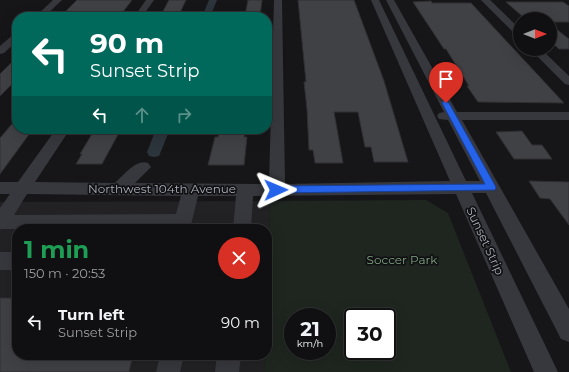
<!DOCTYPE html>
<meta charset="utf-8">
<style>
body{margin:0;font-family:Montserrat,sans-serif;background:#1e1e20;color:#f1f3f6;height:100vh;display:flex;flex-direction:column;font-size:15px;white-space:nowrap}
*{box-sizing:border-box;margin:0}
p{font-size:13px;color:#9c9d9f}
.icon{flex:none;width:22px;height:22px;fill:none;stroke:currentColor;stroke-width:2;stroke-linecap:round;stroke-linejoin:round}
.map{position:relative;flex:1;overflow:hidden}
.drawer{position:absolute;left:12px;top:224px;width:260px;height:136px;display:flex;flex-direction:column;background:#101012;border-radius:16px;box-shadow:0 4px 16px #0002,0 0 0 1px #303032}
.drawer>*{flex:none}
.guide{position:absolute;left:12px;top:12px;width:260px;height:122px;border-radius:16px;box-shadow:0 4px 16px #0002,0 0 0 1px #303032;background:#00695c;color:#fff;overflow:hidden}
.needle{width:26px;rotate:90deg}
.controls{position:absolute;left:513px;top:12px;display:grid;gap:8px}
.controls a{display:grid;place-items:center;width:44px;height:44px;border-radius:50%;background:#101012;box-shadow:0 4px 16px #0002,0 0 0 1px #303032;font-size:20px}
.speed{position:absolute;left:284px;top:308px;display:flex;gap:8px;font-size:20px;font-weight:700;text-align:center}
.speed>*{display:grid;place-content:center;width:52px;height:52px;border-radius:50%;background:#101012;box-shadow:0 4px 16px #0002,0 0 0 1px #303032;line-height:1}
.speed small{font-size:10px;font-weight:400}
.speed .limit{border:2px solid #111;border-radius:6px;background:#fff;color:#111}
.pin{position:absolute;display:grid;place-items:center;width:34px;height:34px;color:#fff;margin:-41px -17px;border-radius:50% 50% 50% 0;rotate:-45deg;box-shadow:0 0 4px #0007}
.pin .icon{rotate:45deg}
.me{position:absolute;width:44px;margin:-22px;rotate:89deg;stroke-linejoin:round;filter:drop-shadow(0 0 3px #0008)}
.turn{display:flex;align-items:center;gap:14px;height:84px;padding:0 12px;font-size:18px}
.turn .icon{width:52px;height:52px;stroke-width:2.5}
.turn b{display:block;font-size:28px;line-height:34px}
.lanes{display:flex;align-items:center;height:38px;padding:0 12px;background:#0003;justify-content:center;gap:20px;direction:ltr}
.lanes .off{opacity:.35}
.round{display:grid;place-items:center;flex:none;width:42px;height:42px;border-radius:21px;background:#1e1e20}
.head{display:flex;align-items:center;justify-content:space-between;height:68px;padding:0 12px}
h1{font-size:24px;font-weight:700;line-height:30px;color:#1e9e55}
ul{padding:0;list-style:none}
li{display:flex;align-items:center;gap:12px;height:60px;padding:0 12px}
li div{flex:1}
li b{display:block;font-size:15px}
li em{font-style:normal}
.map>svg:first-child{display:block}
.built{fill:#222225}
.green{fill:#1e261f;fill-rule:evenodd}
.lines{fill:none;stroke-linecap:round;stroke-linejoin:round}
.canal{fill:#2c353c;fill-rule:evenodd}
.building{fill:#404145;stroke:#303034}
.minor{fill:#37383d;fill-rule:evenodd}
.route{fill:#2563eb;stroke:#184099}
.labels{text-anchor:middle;stroke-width:3.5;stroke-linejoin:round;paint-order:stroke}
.street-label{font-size:12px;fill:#a8adb8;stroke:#111113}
.park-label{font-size:12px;fill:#7fa381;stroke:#111113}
</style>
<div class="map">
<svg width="569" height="372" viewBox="0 0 569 372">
<rect width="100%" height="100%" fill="#161618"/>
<polygon class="built" points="270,201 267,289 267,229 17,229 17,355 265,355 264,372 0,372 0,202"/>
<path class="green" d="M426 200 448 213 511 372H264L265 355H267V289L270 201ZM293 317H327V351H293ZM353 317H387V351H353Z"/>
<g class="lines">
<g class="canal">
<polygon points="209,0 217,0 210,17 202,17"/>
<polygon points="156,129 170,129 159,156 154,157 149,156 147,152"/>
</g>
</g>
<g class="building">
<polygon points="77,0 132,0 119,17 60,17"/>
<polygon points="169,0 186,0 178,17 160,17"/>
<polygon points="248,0 262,0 260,16 245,16"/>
<polygon points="298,0 354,0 384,81 408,162 374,162 371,147 365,147 358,112 334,112 343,163 315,163 313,150 309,150 307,109 304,82 306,82"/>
<polygon points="431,1 432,3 471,3 564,103 478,102 467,86 469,86 446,49 444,49 413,2"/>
<polygon points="506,2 563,2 569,6 569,22 550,22 550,19 531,19 528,17 522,16"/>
<polygon points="550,24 569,39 569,49 559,49 550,41"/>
<polygon points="17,57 17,79 0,96 0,74"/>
<polygon points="17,118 17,129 33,129 0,174 0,138"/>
<polygon points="95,129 121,129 102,164 76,164 82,154 80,154"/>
<polygon points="220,129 245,129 244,137 247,137 244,165 208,165 215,137 218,137"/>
<polygon points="522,131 532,145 542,145 552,159 514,159 496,132"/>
<polygon points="529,181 569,182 569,225 550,199 540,198"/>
<polygon points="0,298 17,298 17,355 133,355 129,372 0,372"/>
</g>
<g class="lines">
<g class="minor">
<polygon points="53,0 62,0 44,17 35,17"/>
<polygon points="146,0 154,0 142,17 134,17"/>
<path d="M274 0H282L285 184 450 181 371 0H379L466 181H480L448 120 439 119 437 116 439 113 444 112 386 0H394L457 112H569V120H462L569 309V342L561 339 486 193H472L558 372H534L456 194 253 196 251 229H233L236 196H198L190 229H0V208L10 194H0V182H18L56 129H70L35 182 115 183C124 175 136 159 148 163L151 167 135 183 269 184ZM27 194 181 196 176 214 14 215Z"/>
<polygon points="481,0 490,0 520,29 520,37 517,36"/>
<polygon points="17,33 17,41 4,53 0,54 0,46 14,34"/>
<polygon points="530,49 541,49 569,76 569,85 565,84"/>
<rect x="0" y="252" width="17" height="18"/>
<polygon points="160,355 184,355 180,372 156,372"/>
<polygon points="217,355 241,355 239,372 215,372"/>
</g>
</g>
<polygon class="route" points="443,101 446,101 449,103 496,187 495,190 276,193 272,190 276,186 485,184 442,103"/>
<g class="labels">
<g class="street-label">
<text x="162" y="193">Northwest 104th Avenue</text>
<text transform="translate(485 241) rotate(65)" y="4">Sunset Strip</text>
</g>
<g class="park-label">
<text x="402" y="264">Soccer Park</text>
</g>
</g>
</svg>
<div class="controls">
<a><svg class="needle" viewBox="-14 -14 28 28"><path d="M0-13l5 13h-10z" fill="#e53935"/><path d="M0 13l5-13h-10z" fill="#9c9d9f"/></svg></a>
</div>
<div class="speed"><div>21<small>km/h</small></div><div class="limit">30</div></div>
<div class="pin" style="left:446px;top:103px;background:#d93025"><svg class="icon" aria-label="arrive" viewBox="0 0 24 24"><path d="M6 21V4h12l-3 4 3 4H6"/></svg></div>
<svg class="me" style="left:276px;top:190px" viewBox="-20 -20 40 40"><path d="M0-17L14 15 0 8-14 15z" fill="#2563eb" stroke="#fff" stroke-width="4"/></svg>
<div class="guide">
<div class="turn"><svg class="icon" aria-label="left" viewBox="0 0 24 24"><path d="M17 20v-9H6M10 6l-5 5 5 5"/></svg><div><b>90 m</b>Sunset Strip</div></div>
<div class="lanes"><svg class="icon" aria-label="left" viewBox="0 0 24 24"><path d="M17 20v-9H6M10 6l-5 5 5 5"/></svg><svg class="icon off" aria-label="ahead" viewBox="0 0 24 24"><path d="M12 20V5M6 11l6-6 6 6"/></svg><svg class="icon off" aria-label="right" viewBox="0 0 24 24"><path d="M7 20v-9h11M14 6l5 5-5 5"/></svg></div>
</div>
<section class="drawer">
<div class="head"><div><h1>1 min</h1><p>150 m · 20:53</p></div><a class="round" style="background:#d93025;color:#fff"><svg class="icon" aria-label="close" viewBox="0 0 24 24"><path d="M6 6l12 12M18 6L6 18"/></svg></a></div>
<ul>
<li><svg class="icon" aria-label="left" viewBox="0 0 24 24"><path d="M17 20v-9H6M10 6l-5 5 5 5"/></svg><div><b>Turn left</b><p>Sunset Strip</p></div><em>90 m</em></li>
</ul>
</section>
</div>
